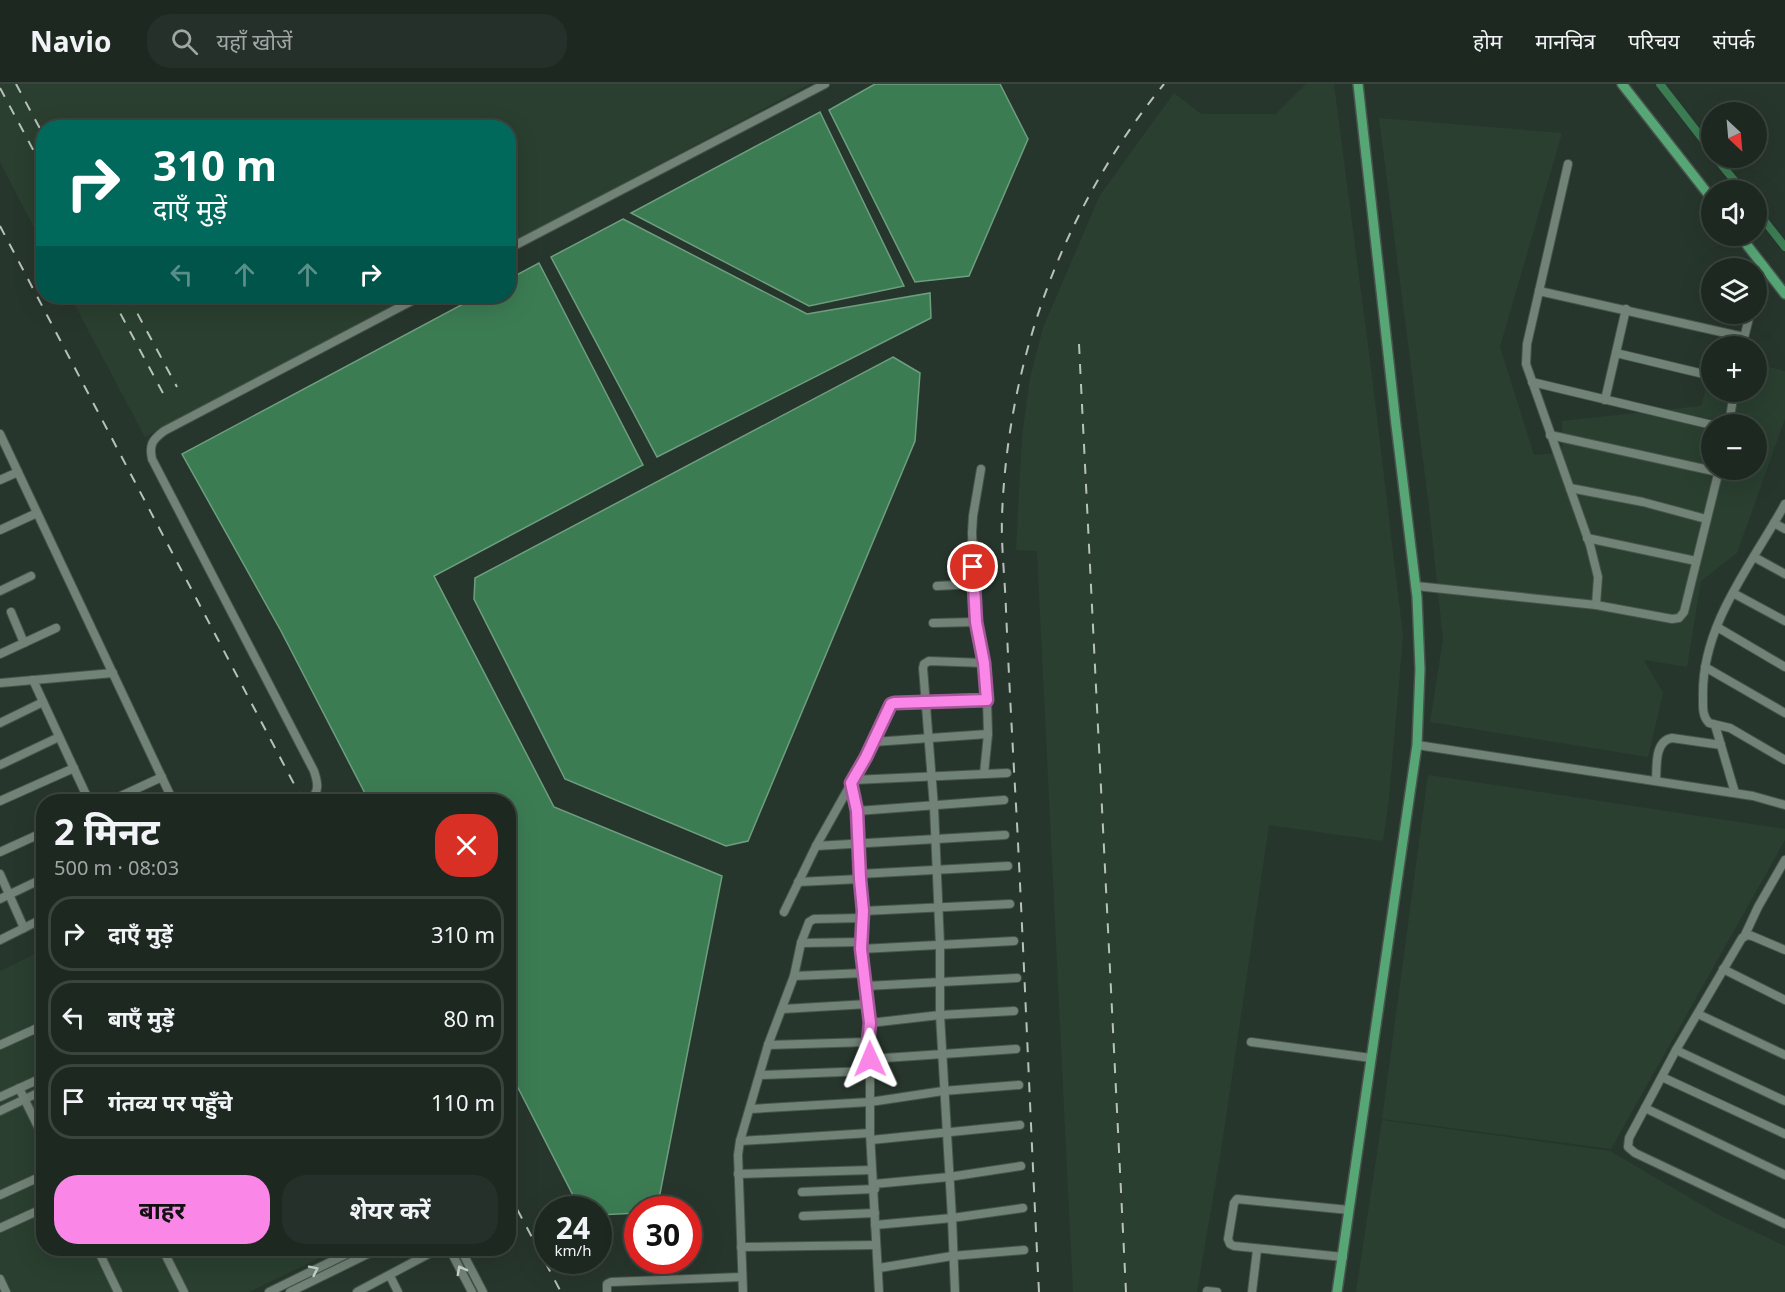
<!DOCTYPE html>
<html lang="hi">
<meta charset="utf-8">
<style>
body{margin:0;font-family:"Noto Sans","Noto Sans Devanagari",sans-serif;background:#25302a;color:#f1f3f6;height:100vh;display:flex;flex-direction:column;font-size:22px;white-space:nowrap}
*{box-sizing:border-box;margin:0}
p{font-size:20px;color:#a0a6a5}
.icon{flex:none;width:33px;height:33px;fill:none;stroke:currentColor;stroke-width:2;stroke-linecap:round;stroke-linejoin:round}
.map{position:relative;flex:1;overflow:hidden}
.drawer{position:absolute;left:36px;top:710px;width:480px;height:462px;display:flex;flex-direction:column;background:#1d2821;border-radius:24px;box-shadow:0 6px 24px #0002,0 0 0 2px #3b443f}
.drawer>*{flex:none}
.guide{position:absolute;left:36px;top:36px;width:480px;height:183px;border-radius:24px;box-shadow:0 6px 24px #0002,0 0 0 2px #3b443f;background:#00695c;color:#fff;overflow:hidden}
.needle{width:39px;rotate:154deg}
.buttons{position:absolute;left:1701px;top:18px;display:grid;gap:12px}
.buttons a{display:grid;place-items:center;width:66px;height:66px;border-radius:50%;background:#1d2821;box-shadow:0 6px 24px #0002,0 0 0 2px #3b443f;font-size:30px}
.speed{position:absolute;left:534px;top:1112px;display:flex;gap:12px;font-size:30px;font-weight:700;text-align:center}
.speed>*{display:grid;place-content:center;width:78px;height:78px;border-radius:50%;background:#1d2821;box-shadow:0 6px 24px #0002,0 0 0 2px #3b443f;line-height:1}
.speed small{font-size:15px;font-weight:400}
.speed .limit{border:9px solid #d22;background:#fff;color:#111}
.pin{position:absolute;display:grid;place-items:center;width:51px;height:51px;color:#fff;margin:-26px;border:3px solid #fff;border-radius:50%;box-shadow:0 2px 6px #0007}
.me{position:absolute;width:66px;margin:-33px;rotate:359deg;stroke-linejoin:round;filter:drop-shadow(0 0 4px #0008)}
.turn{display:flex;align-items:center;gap:21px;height:126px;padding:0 18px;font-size:27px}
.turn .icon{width:78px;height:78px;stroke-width:2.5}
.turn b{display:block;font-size:42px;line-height:51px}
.lanes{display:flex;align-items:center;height:57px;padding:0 18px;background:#0003;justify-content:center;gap:30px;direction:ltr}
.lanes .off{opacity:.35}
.round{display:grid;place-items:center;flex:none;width:63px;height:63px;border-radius:24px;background:#25302a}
.headline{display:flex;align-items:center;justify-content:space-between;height:102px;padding:0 18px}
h1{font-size:36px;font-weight:700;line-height:45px}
.button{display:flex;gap:12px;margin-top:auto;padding:12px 18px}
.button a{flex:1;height:69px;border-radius:24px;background:#fa87e7;color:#111;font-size:24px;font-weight:700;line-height:69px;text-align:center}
.button a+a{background:#25302a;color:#f1f3f6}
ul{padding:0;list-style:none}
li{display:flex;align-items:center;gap:18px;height:75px;margin:0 12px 9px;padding:0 6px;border:3px solid #3b443f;border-radius:24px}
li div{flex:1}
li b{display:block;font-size:22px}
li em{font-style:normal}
header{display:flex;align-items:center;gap:36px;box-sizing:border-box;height:84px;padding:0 30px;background:#1d2821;border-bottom:2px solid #3b443f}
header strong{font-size:28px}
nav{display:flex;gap:33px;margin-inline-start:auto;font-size:21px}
.search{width:420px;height:54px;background:#25302a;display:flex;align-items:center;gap:15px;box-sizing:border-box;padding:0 21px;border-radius:24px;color:#a0a6a5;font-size:22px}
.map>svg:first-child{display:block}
.built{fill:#2a3f30;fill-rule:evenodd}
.water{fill:#3c7c53;stroke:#6e9e7f;stroke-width:1.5}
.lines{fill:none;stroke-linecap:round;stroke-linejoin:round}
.canal{stroke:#3c7c53;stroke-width:8}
.minor-casing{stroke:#47544b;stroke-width:10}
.major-casing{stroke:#47544b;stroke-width:12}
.minor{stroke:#718276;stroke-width:8}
.major{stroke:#57a776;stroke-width:9}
.rail{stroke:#b7c1ba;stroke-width:2;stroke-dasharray:10 10;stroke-linecap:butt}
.oneway{stroke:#c7d2ca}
.route-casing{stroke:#a25896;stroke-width:15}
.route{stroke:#fa87e7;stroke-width:10}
</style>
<header>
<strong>Navio</strong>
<div class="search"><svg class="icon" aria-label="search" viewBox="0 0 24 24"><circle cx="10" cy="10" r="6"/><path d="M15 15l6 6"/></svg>यहाँ खोजें</div>
<nav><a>होम</a><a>मानचित्र</a><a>परिचय</a><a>संपर्क</a></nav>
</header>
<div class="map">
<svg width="1785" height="1208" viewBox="0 0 1785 1208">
<rect width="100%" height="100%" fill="#27362c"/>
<g class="built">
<polygon points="0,0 810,0 509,160 508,44 44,44 43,161 0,78"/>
<polygon points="1306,0 1334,0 1373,300 1403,552 1389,714 1383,757 1269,741 1221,1067 1197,1208 1073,1208 1037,467 1016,466 1022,353 1030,294 1043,244 1100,111 1174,9 1201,30 1276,30"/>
<path d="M1379 34 1562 49 1500 263 1534 371 1562 369V337L1701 322 1711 286 1712 308H1756L1757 280 1785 287V335L1737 469 1701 497 1687 583 1644 576 1663 609 1648 673 1430 638 1443 555 1429 423ZM1712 340H1756V386H1712Z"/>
<polygon points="70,212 411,212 145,353"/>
<polygon points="1428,691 1785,745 1785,756 1611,1065 1382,1035"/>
<polygon points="43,866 44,1164 340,1164 249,1208 0,1208 0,887"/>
<polygon points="1382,1036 1610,1067 1719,1131 1785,1162 1785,1208 1356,1208"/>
</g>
<g class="water">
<polygon points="875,0 1000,0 1028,55 969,192 915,198 829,26"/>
<polygon points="820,28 904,202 809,222 631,129"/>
<polygon points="623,135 807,230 930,209 931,234 657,373 551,173"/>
<polygon points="539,179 643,381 434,492 554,723 722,792 657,1125 638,1125 637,1129 599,1131 598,1125 580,1125 509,986 508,717 369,717 281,547 182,370 478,212 508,212 509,195"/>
<polygon points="893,273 920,289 915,357 748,757 726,762 565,695 474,515 475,494"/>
</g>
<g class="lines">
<g class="canal">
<polyline points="1660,0 1712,67"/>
<polyline points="1716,74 1742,106"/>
<polyline points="1756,126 1785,163"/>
</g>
<defs>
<g id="minor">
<polyline points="1568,80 1527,260 1526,280 1590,461 1598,493 1596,521"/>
<polyline points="508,165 825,0"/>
<polyline points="1756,204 1763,181"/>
<polyline points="1539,207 1744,253"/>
<polyline points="1742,262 1750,230"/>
<polyline points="1616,269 1712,292"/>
<polyline points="1532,298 1712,341"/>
<polyline points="1605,316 1626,225"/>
<polyline points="1729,340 1734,308"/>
<polyline points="0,350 173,717"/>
<polyline points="1550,351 1718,388"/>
<polyline points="981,385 973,432 972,449 976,538 984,579 987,616 988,650 984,690"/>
<polyline points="0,396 18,388"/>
<polyline points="1570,404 1643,418 1706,435"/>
<path d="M1785 420C1752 480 1701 541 1703 613 1703 623 1702 632 1709 639L1730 644 1785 676"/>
<polyline points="1774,439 1785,445"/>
<polyline points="0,446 37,429"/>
<polyline points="1587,454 1696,477"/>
<polyline points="1754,473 1785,490"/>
<polyline points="937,502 974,500"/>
<polyline points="1416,502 1596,521 1672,535 1679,534 1684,528 1719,386"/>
<polyline points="0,507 31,492"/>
<polyline points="1733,509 1785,537"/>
<polyline points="11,528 24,559"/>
<polyline points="933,539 976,538"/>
<polyline points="1717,543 1785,583"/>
<polyline points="0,570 56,544"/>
<polyline points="1705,583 1785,629"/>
<polyline points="33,596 89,717"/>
<polyline points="0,599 113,589"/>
<polyline points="0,639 43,618"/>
<polyline points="1715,641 1735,709"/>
<polyline points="873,658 988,650"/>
<polyline points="1417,661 1753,712 1785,721"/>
<polyline points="0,681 59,653"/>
<polyline points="853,696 1007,689"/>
<path d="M1656 697C1657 683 1654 657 1672 654L1721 661"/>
<polyline points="851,699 857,727 860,795 863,827 861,865 870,939 868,958 870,975 870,1049 879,1208"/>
<polyline points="0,717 74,684"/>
<polyline points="110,717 162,693"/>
<path d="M309 717C320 708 318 699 314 687L152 375C149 361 152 356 164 347L421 212"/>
<polyline points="857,727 1004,716"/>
<polyline points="816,762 1005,751"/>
<polyline points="0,768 44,748"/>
<polyline points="0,790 24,844"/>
<polyline points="859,790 1008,782"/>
<polyline points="798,798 860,795"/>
<polyline points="0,815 44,794"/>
<polyline points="863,827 1010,820"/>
<polyline points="784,828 816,762 866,673 891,620 894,619 987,616"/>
<polyline points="1744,853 1758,823 1785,776"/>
<polyline points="0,856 44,834"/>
<polyline points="801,859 861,858"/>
<polyline points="861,865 1014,857"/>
<polyline points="1785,866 1752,852 1747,851 1742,854 1676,966 1629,1054 1628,1063 1635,1069 1785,1140"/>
<polyline points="1723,885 1785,916"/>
<polyline points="794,892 864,889"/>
<polyline points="866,902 1017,894"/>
<polyline points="783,925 868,920"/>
<polyline points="1698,930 1785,971"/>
<polyline points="870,939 940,931 1014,927"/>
<polyline points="1251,958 1371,974"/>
<polyline points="0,961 44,941"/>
<polyline points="768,961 868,958"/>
<polyline points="1676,966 1785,1017"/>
<polyline points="870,975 1016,965"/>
<polyline points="760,991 869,987"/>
<polyline points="1662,993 1785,1050"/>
<polyline points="19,1004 44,1055"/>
<polyline points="0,1013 44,993"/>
<polyline points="1645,1024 1785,1091"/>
<polyline points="750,1025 870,1018 943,1007 1019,1001"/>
<polyline points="0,1027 44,1006"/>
<polyline points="871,1056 1020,1041"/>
<polyline points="740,1057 870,1049"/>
<polyline points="738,1090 872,1086"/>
<polyline points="874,1100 949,1093 1021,1082"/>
<polyline points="802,1108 875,1105"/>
<polyline points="0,1111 44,1091"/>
<polyline points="803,1132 875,1129"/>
<polyline points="875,1141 952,1134 1023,1124"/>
<polyline points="0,1144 44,1124"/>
<polyline points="741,1163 875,1161"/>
<polyline points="97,1164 118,1208"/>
<polyline points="162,1164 184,1208"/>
<polyline points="449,1164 472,1208"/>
<polyline points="460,1164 483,1208"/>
<polyline points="1343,1173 1234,1162 1230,1160 1228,1155 1234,1119 1237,1115 1349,1126"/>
<polyline points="879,1184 952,1172 1024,1166"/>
<polyline points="390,1192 398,1208"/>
<polyline points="0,1195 6,1208"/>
<polyline points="1207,1207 1217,1208"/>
<polyline points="269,1208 359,1164"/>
<polyline points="290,1208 380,1164"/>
<polyline points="357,1208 436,1166"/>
<polyline points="607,1208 607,1200 611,1198 742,1193"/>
<polyline points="743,1208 738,1071 740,1057 768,961 794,892 801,859 809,838 814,835 862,834"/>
<polyline points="955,1208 952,1134 940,931 940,861 934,723 923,584 924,580 929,577 984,579"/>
<polyline points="1252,1208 1257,1166"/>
</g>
<g id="major">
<polyline points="1622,0 1712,115"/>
<polyline points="1740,152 1785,210"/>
<polyline points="1337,1208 1417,661 1420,585 1417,513 1396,341 1358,0"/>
</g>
</defs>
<use href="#minor" class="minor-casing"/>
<use href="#major" class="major-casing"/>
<use href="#minor" class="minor"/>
<use href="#major" class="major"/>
<g class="rail">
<polyline points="16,0 44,52"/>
<polyline points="0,4 44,86"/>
<polyline points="0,142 303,717"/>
<polyline points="111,212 164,311"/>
<polyline points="128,212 177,303"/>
<polyline points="1079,260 1126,1208"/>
<polyline points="508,1108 561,1208"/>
<path d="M1039 1208C1031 1052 1025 895 1017 739 1013 668 1009 597 1006 526 1005 495 1001 463 1002 432 1008 273 1064 123 1164 0"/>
</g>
</g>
<defs><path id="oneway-chevron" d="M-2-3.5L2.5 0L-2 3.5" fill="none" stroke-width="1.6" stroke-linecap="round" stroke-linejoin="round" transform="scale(1.5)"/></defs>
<g class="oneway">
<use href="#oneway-chevron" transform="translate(314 1186) rotate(-26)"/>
<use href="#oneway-chevron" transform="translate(461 1186) rotate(-118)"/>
</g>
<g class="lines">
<defs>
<polyline id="route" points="870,975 868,958 870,939 861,865 863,827 860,795 857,727 851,699 866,673 891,620 894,619 987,616 984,579 976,538 973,483"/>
</defs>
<use href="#route" class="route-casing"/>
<use href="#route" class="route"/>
</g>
</svg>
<div class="buttons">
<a><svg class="needle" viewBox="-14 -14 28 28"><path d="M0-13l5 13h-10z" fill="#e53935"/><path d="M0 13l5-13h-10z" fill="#a0a6a5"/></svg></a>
<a><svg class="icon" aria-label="sound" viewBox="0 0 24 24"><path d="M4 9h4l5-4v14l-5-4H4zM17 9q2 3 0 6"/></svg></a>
<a><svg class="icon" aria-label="layers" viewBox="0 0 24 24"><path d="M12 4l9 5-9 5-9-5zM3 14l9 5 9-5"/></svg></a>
<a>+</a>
<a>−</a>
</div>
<div class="speed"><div>24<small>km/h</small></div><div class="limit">30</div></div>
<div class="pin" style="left:973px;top:483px;background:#d93025"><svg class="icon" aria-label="arrive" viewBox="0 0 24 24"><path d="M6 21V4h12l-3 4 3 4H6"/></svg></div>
<svg class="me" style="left:870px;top:975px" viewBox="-20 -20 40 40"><path d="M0-17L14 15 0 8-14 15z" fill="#fa87e7" stroke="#fff" stroke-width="4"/></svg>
<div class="guide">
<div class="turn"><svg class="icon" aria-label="right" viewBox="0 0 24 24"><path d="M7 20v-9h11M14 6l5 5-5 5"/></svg><div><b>310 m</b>दाएँ मुड़ें</div></div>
<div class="lanes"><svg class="icon off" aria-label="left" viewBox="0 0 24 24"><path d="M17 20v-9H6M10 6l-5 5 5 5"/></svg><svg class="icon off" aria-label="ahead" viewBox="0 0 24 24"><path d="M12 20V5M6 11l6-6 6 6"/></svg><svg class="icon off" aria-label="ahead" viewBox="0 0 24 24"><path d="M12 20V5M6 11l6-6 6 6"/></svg><svg class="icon" aria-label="right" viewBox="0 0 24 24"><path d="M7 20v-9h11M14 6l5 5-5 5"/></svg></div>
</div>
<section class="drawer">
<div class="headline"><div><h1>2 मिनट</h1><p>500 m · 08:03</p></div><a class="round" style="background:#d93025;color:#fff"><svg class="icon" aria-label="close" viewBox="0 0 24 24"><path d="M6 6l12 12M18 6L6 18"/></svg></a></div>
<ul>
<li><svg class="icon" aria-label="right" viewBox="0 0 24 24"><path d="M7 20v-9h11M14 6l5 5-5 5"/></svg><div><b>दाएँ मुड़ें</b></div><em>310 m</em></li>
<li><svg class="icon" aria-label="left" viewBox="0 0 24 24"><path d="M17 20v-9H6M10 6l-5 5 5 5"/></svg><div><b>बाएँ मुड़ें</b></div><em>80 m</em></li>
<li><svg class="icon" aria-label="arrive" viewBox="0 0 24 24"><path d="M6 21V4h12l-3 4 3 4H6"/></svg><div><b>गंतव्य पर पहुँचे</b></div><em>110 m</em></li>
</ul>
<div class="button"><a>बाहर</a><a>शेयर करें</a></div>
</section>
</div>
